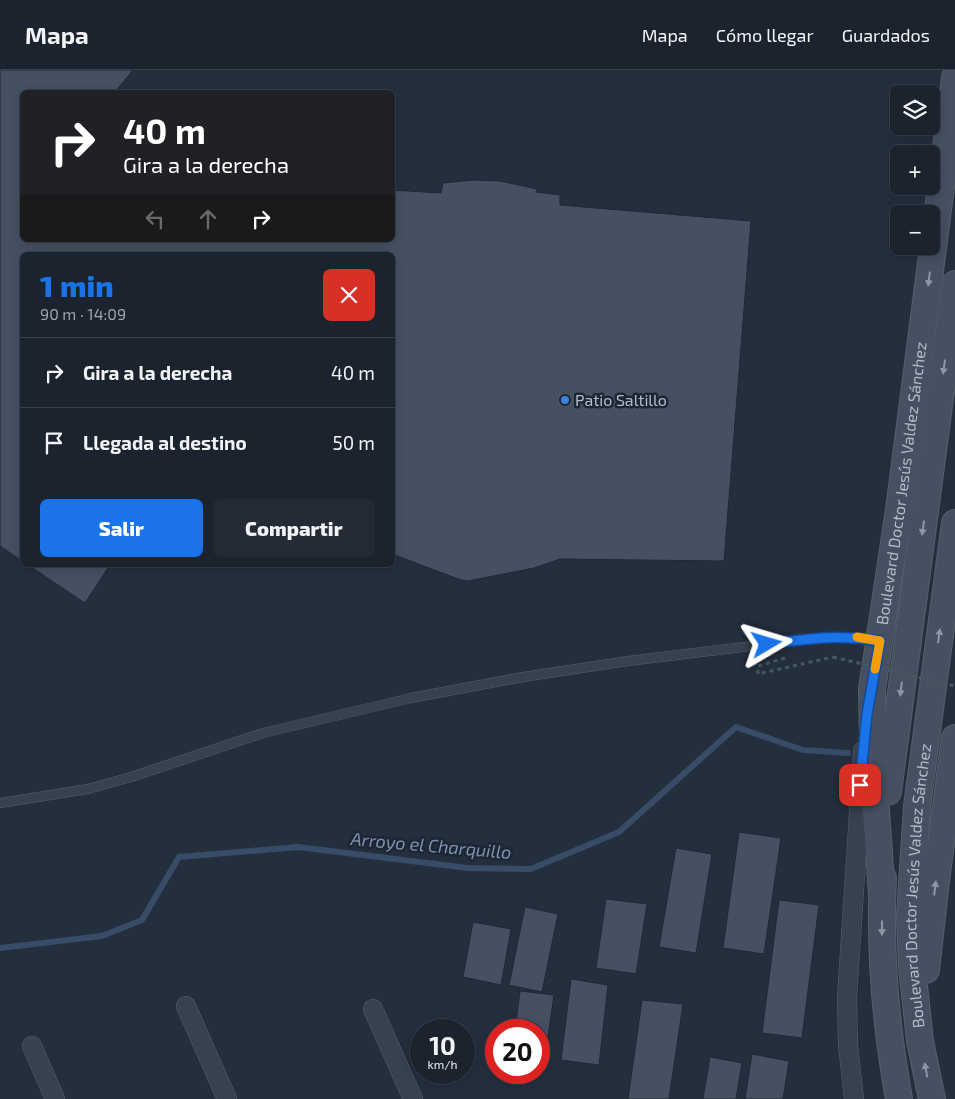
<!DOCTYPE html>
<html lang="es">
<meta charset="utf-8">
<style>
body{margin:0;font-family:"Exo 2",sans-serif;background:#242b36;color:#f1f3f6;height:100vh;display:flex;flex-direction:column;font-size:19px;white-space:nowrap}
*{box-sizing:border-box;margin:0}
p{font-size:16px;color:#a0a4aa}
.icon{flex:none;width:28px;height:28px;fill:none;stroke:currentColor;stroke-width:2;stroke-linecap:round;stroke-linejoin:round}
.map{position:relative;flex:1;overflow:hidden}
.sheet{position:absolute;left:20px;top:182px;width:375px;height:315px;display:flex;flex-direction:column;background:#1b232e;border-radius:8px;box-shadow:0 2px 12px #0003,0 0 0 1px #39404a}
.sheet>*{flex:none}
.guide{position:absolute;left:20px;top:20px;width:375px;height:152px;border-radius:8px;box-shadow:0 2px 12px #0003,0 0 0 1px #39404a;background:#202124;color:#fff;overflow:hidden}
.tools{position:absolute;left:890px;top:15px;display:grid;gap:10px}
.tools a{display:grid;place-items:center;width:50px;height:50px;border-radius:8px;background:#1b232e;box-shadow:0 2px 12px #0003,0 0 0 1px #39404a;font-size:25px}
.speed{position:absolute;left:410px;top:949px;display:flex;gap:10px;font-size:25px;font-weight:700;text-align:center}
.speed>*{display:grid;place-content:center;width:65px;height:65px;border-radius:50%;background:#1b232e;box-shadow:0 2px 12px #0003,0 0 0 1px #39404a;line-height:1}
.speed small{font-size:12px;font-weight:400}
.speed .limit{border:8px solid #d22;background:#fff;color:#111}
.pin{position:absolute;display:grid;place-items:center;width:42px;height:42px;color:#fff;margin:-21px;border-radius:10px;box-shadow:0 2px 8px #0006}
.me{position:absolute;width:55px;margin:-28px;rotate:83deg;stroke-linejoin:round;filter:drop-shadow(0 0 4px #0008)}
.turn{display:flex;align-items:center;gap:18px;height:105px;padding:0 20px;font-size:22px}
.turn .icon{width:65px;height:65px;stroke-width:2.5}
.turn b{display:block;font-size:35px;line-height:42px}
.lanes{display:flex;align-items:center;height:48px;padding:0 20px;background:#0003;justify-content:center;gap:25px;direction:ltr}
.lanes .off{opacity:.35}
.round{display:grid;place-items:center;flex:none;width:52px;height:52px;border-radius:8px;background:#242b36}
.head{display:flex;align-items:center;justify-content:space-between;height:85px;padding:0 20px}
h1{font-size:30px;font-weight:800;line-height:38px;color:#1a73e8}
.cta{display:flex;gap:10px;margin-top:auto;padding:10px 20px}
.cta a{flex:1;height:58px;border-radius:8px;background:#1a73e8;color:#fff;font-size:20px;font-weight:800;line-height:58px;text-align:center}
.cta a+a{background:#242b36;color:#f1f3f6}
ul{padding:0;list-style:none}
li{display:flex;align-items:center;gap:15px;height:70px;padding:0 20px;border-top:1px solid #39404a}
li div{flex:1}
li b{display:block;font-size:19px}
li em{font-style:normal}
header{display:flex;align-items:center;gap:30px;box-sizing:border-box;height:70px;padding:0 25px;background:#1b232e;border-bottom:1px solid #39404a}
header strong{font-size:24px}
nav{display:flex;gap:28px;margin-inline-start:auto;font-size:18px}
.map>svg:first-child{display:block}
.lines{fill:none;stroke-linecap:round;stroke-linejoin:round}
.stream{stroke:#394c67;stroke-width:6}
.building{fill:#455162;stroke:#1f2835}
.lane-casing{stroke:#565f6c;stroke-width:10}
.street-casing{stroke:#565f6c;stroke-width:20}
.secondary-casing{stroke:#565f6c;stroke-width:28}
.path{stroke:#44595c;stroke-width:3;stroke-dasharray:4 4;stroke-linecap:butt}
.lane{stroke:#38414e;stroke-width:9}
.street{stroke:#38414e;stroke-width:19}
.secondary{stroke:#465061;stroke-width:26}
.path-bridge{stroke:#44595c;stroke-width:3;stroke-dasharray:4 4;stroke-linecap:butt}
.oneway{fill:#8e96a5}
.route-casing{stroke:#114b97;stroke-width:12}
.route{stroke:#1a73e8;stroke-width:9}
.slow{stroke:#f59e0b;stroke-width:9}
.shop-dot{fill:#3f7fe0;stroke:#1d2633;stroke-width:2}
.labels{text-anchor:middle;stroke-width:5;stroke-linejoin:round;paint-order:stroke}
.poi-label{font-size:16px;fill:#b4bcc9;stroke:#1d2633;text-anchor:start}
.street-label{font-size:16px;fill:#b4bcc9;stroke:#1d2633}
.water-label{font-size:18px;font-style:italic;fill:#7c92b1;stroke:#1d2633}
</style>
<header>
<strong>Mapa</strong>
<nav><a>Mapa</a><a>Cómo llegar</a><a>Guardados</a></nav>
</header>
<div class="map">
<svg width="955" height="1029" viewBox="0 0 955 1029">
<rect width="100%" height="100%" fill="#242f3e"/>
<g class="lines">
<polyline class="stream" points="0,878 102,866 142,850 179,787 298,777 468,798 531,799 619,762 736,657 803,680 848,683"/>
</g>
<g class="building">
<polygon points="0,0 133,0 115,22 22,22 22,170 392,170 392,120 441,123 443,113 473,110 500,111 537,119 536,122 560,125 560,135 751,151 724,491 560,489 534,498 468,511 461,510 392,484 392,185 22,185 22,491 0,476"/>
<polygon points="28,495 110,495 85,533"/>
<polygon points="739,762 781,768 764,884 723,878"/>
<polygon points="676,778 712,784 696,883 659,877"/>
<polygon points="606,829 647,834 636,904 596,898"/>
<polygon points="779,830 819,835 802,968 762,963"/>
<polygon points="525,837 558,844 542,922 509,915"/>
<polygon points="473,852 511,859 501,915 463,907"/>
<polygon points="571,909 608,915 599,995 561,990"/>
<polygon points="520,921 554,925 548,967 539,966 539,960 515,960"/>
<polygon points="642,930 683,934 669,1029 628,1029"/>
<polygon points="752,984 789,991 783,1029 745,1029"/>
<polygon points="710,987 742,993 736,1029 703,1029"/>
</g>
<g class="lines">
<defs>
<path id="lane" d="M0 733 88 719 131 707 263 663 411 628 523 607 628 591 809 569C832 566 854 567 877 571"/>
<g id="street">
<polyline points="186,936 227,1029"/>
<polyline points="373,939 413,1029"/>
<polyline points="32,976 55,1029"/>
<polyline points="854,1029 848,975 847,928 863,681"/>
</g>
<g id="secondary">
<polyline points="888,722 955,214"/>
<path d="M883 808C879 882 886 956 899 1029"/>
<path id="s1" d="M882 825 874 713 872 619 899 440 955 8"/>
<polyline points="926,900 936,811 955,668"/>
<path id="s2" d="M932 1029 920 971 912 897 910 846 917 736 955 453"/>
</g>
</defs>
<use href="#lane" class="lane-casing"/>
<use href="#street" class="street-casing"/>
<use href="#secondary" class="secondary-casing"/>
<polyline class="path" points="785,588 758,596 758,604 833,587"/>
<use href="#lane" class="lane"/>
<use href="#street" class="street"/>
<use href="#secondary" class="secondary"/>
<polyline class="path-bridge" points="833,587 955,616"/>
</g>
<defs><path id="oneway-solid" d="M-6-.8H1V-3.2L6.5 0L1 3.2V.8H-6Z" transform="scale(1.25)"/></defs>
<g class="oneway">
<use href="#oneway-solid" transform="translate(929 209) rotate(97)"/>
<use href="#oneway-solid" transform="translate(944 297) rotate(98)"/>
<use href="#oneway-solid" transform="translate(923 458) rotate(98)"/>
<use href="#oneway-solid" transform="translate(939 566) rotate(-82)"/>
<use href="#oneway-solid" transform="translate(901 619) rotate(97)"/>
<use href="#oneway-solid" transform="translate(935 818) rotate(-83)"/>
<use href="#oneway-solid" transform="translate(882 858) rotate(90)"/>
<use href="#oneway-solid" transform="translate(926 1000) rotate(-101)"/>
</g>
<g class="lines">
<defs>
<path id="route" d="M767 574C808 569 838 564 880 571L867 644 860 715"/>
</defs>
<use href="#route" class="route-casing"/>
<use href="#route" class="route"/>
<polyline class="slow" points="857,567 880,571 875,599"/>
</g>
<circle class="shop-dot" cx="565" cy="330" r="5"/>
<g class="labels">
<g class="poi-label">
<text x="575" y="336">Patio Saltillo</text>
</g>
<g class="street-label">
<text dy="6" stroke="none"><textPath href="#s1" startOffset="414">Boulevard Doctor Jesús Valdez Sánchez</textPath></text>
<text dy="6" stroke="none"><textPath href="#s2" startOffset="215">Boulevard Doctor Jesús Valdez Sánchez</textPath></text>
</g>
<g class="water-label">
<text transform="translate(431 776) rotate(5)" y="6">Arroyo el Charquillo</text>
</g>
</g>
</svg>
<div class="tools">
<a><svg class="icon" aria-label="layers" viewBox="0 0 24 24"><path d="M12 4l9 5-9 5-9-5zM3 14l9 5 9-5"/></svg></a>
<a>+</a>
<a>−</a>
</div>
<div class="speed"><div>10<small>km/h</small></div><div class="limit">20</div></div>
<div class="pin" style="left:860px;top:715px;background:#d93025"><svg class="icon" aria-label="arrive" viewBox="0 0 24 24"><path d="M6 21V4h12l-3 4 3 4H6"/></svg></div>
<svg class="me" style="left:767px;top:574px" viewBox="-20 -20 40 40"><path d="M0-17L14 15 0 8-14 15z" fill="#1a73e8" stroke="#fff" stroke-width="4"/></svg>
<div class="guide">
<div class="turn"><svg class="icon" aria-label="right" viewBox="0 0 24 24"><path d="M7 20v-9h11M14 6l5 5-5 5"/></svg><div><b>40 m</b>Gira a la derecha</div></div>
<div class="lanes"><svg class="icon off" aria-label="left" viewBox="0 0 24 24"><path d="M17 20v-9H6M10 6l-5 5 5 5"/></svg><svg class="icon off" aria-label="ahead" viewBox="0 0 24 24"><path d="M12 20V5M6 11l6-6 6 6"/></svg><svg class="icon" aria-label="right" viewBox="0 0 24 24"><path d="M7 20v-9h11M14 6l5 5-5 5"/></svg></div>
</div>
<section class="sheet">
<div class="head"><div><h1>1 min</h1><p>90 m · 14:09</p></div><a class="round" style="background:#d93025;color:#fff"><svg class="icon" aria-label="close" viewBox="0 0 24 24"><path d="M6 6l12 12M18 6L6 18"/></svg></a></div>
<ul>
<li><svg class="icon" aria-label="right" viewBox="0 0 24 24"><path d="M7 20v-9h11M14 6l5 5-5 5"/></svg><div><b>Gira a la derecha</b></div><em>40 m</em></li>
<li><svg class="icon" aria-label="arrive" viewBox="0 0 24 24"><path d="M6 21V4h12l-3 4 3 4H6"/></svg><div><b>Llegada al destino</b></div><em>50 m</em></li>
</ul>
<div class="cta"><a>Salir</a><a>Compartir</a></div>
</section>
</div>
